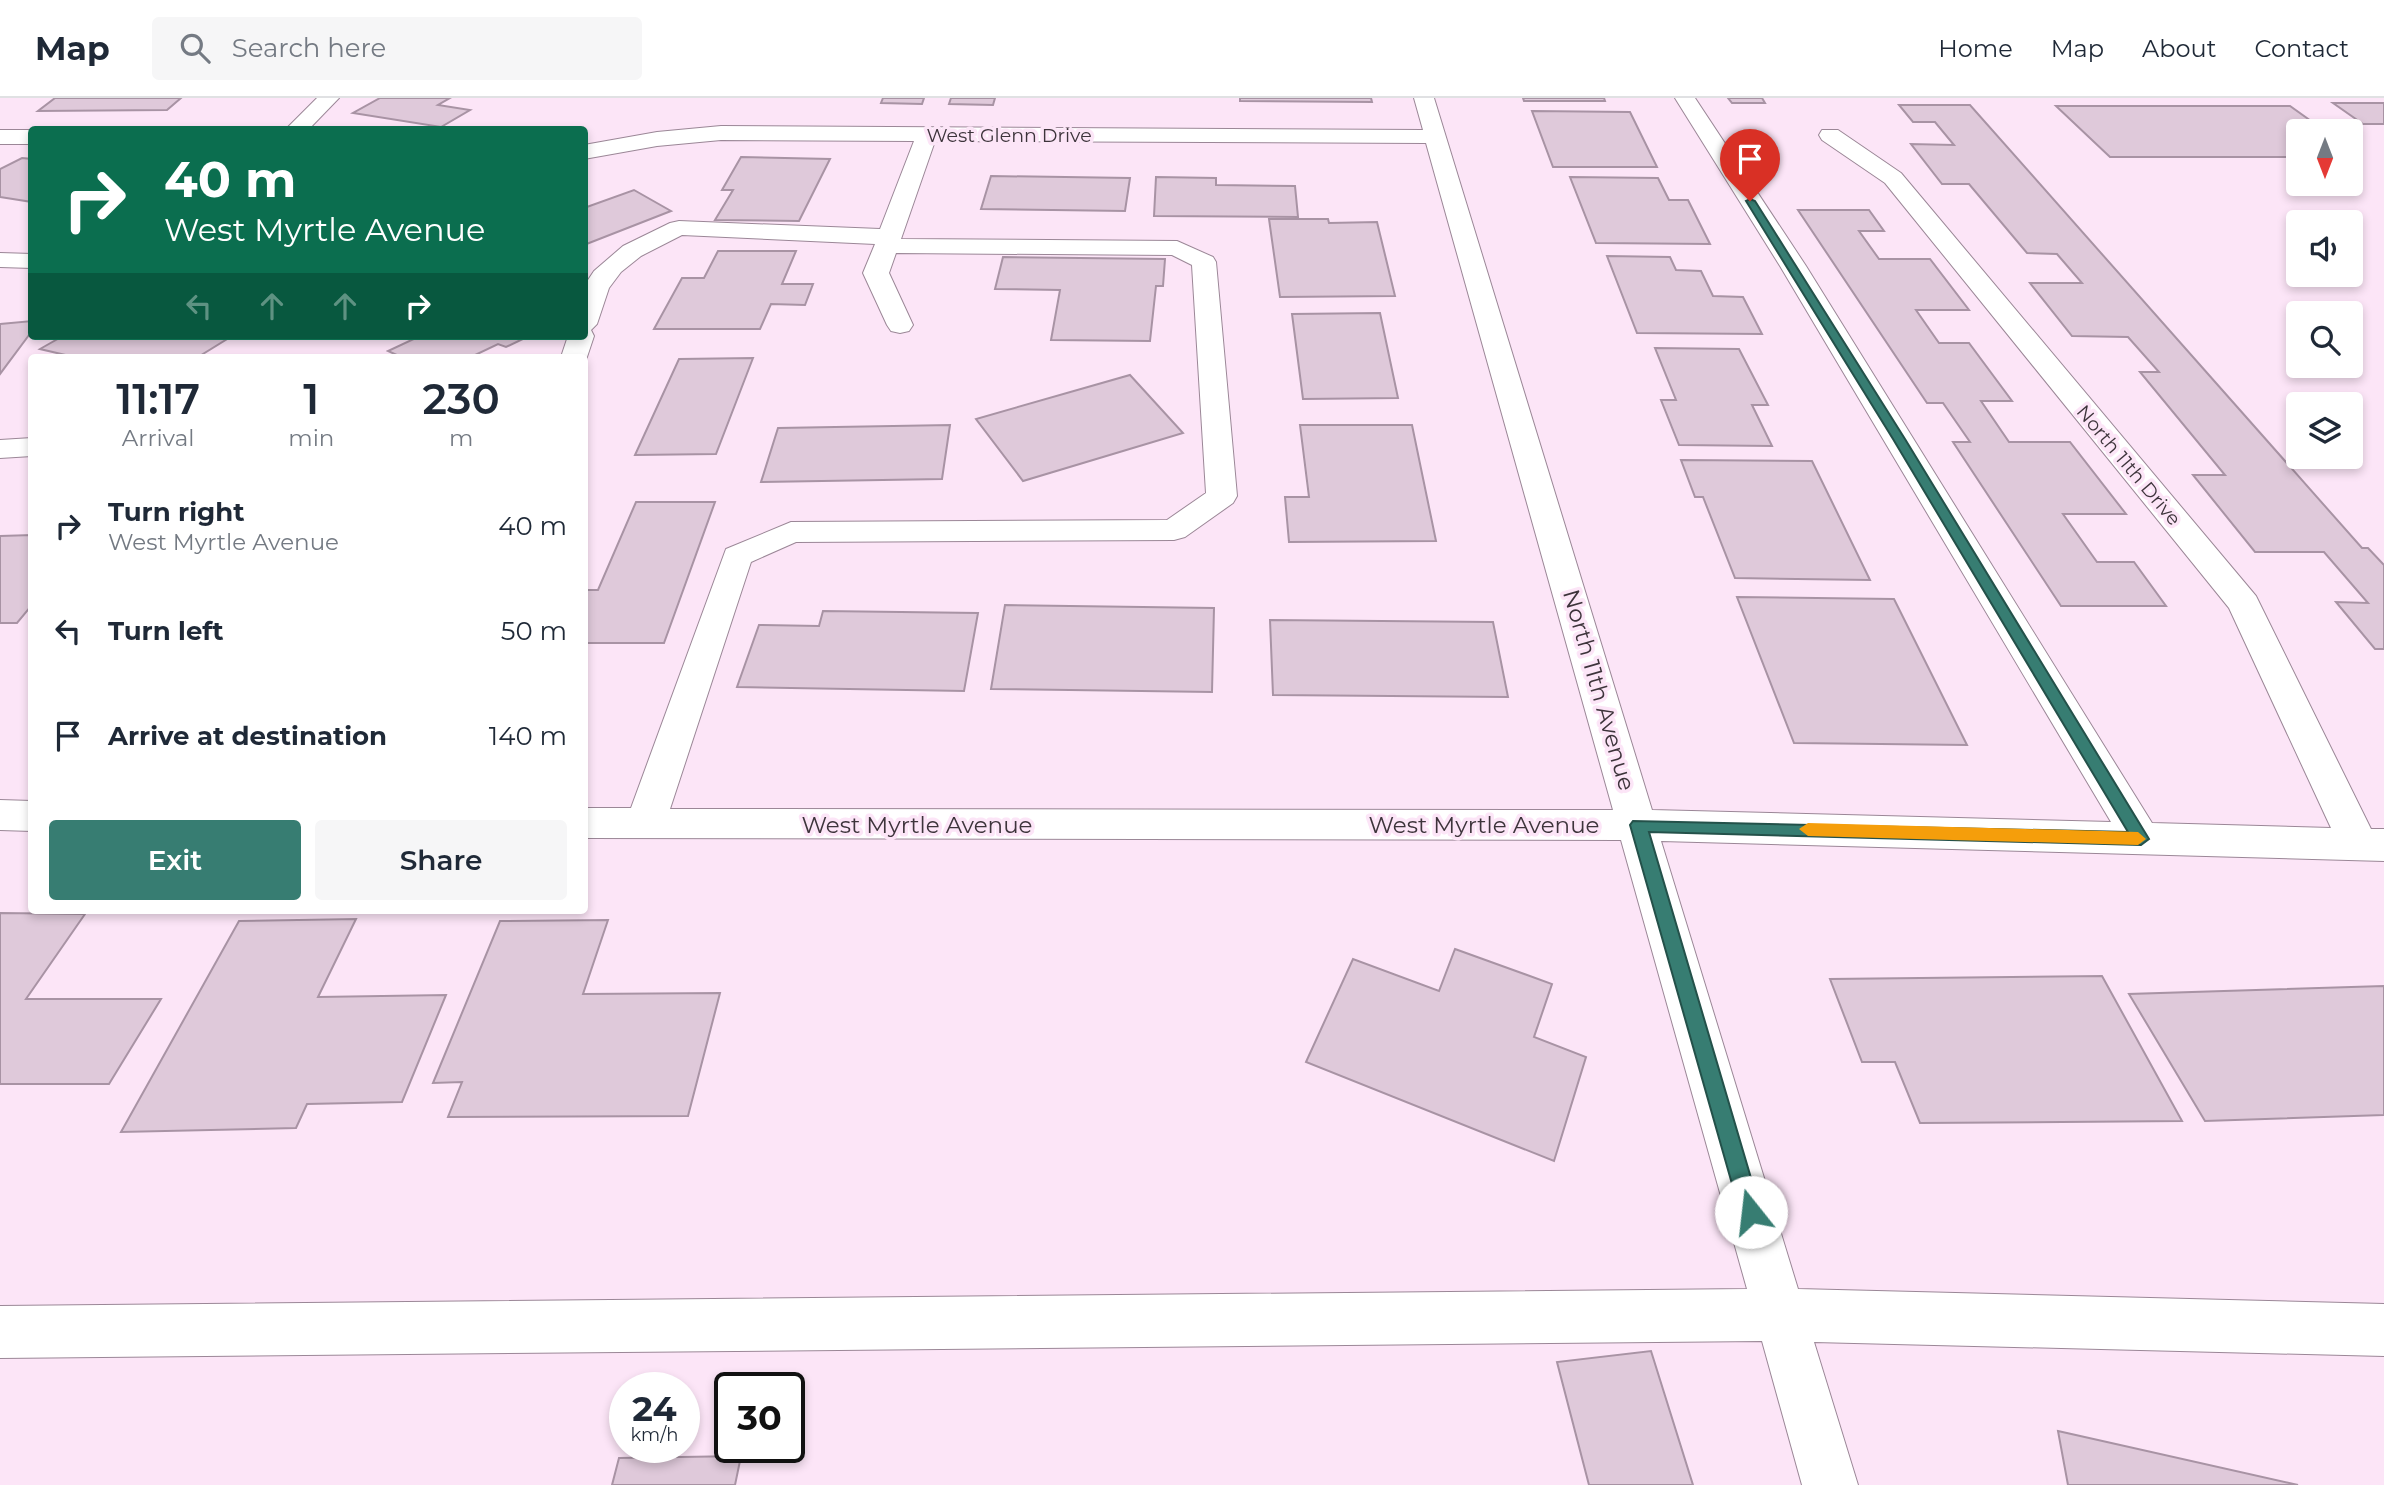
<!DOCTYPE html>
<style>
body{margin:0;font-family:Montserrat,sans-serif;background:#f6f6f7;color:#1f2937;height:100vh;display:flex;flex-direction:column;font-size:26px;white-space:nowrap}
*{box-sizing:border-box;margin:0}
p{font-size:23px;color:#747a83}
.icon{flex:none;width:38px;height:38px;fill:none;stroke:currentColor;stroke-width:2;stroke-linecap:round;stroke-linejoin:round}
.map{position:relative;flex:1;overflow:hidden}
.panel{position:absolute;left:28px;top:256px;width:560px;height:560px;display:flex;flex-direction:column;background:#fff;border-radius:7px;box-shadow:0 4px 10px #0003}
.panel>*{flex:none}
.hud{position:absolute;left:28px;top:28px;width:560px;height:214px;border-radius:7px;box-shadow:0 4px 10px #0003;background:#0b6e4f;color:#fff;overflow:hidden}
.needle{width:46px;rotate:180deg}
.tools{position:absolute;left:2286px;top:21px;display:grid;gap:14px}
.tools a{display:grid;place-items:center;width:77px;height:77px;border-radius:7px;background:#fff;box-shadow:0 4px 10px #0003;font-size:35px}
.speed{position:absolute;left:609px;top:1274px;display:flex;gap:14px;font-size:35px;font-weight:700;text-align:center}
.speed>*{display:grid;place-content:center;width:91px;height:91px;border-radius:50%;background:#fff;box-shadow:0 4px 10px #0003;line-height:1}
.speed small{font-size:18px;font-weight:400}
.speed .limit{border:4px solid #111;border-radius:10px;background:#fff;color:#111}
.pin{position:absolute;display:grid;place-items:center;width:60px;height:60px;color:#fff;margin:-72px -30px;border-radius:50% 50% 50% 0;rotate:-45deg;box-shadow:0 0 7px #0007}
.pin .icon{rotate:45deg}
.me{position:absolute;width:77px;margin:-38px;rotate:344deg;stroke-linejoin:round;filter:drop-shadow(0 0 5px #0008)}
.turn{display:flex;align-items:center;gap:24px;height:147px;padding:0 21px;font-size:32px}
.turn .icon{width:91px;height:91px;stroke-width:2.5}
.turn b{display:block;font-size:49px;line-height:60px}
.lanes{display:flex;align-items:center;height:66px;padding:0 21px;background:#0003;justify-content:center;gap:35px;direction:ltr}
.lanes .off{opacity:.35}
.eta{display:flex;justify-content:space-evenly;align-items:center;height:119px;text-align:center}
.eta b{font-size:42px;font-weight:600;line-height:49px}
.cta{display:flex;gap:14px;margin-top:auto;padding:14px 21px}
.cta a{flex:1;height:80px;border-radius:7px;background:#377d72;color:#fff;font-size:28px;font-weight:600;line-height:80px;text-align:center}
.cta a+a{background:#f6f6f7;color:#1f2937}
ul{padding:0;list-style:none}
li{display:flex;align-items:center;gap:21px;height:105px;padding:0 21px}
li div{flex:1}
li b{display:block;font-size:26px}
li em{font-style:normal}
header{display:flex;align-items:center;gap:42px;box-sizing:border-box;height:98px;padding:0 35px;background:#fff;border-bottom:2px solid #e0e1e3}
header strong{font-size:33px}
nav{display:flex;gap:38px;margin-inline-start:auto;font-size:24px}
.search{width:490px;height:63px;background:#f6f6f7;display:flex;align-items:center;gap:18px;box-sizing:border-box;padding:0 24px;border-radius:7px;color:#747a83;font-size:26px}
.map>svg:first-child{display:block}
.building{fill:#dfc9da;stroke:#a893a4;stroke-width:2}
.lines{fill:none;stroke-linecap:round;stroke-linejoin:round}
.minor-casing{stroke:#9b8797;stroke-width:2}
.minor{fill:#fff;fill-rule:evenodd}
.route{fill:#377d72;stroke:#24514a;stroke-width:2}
.slow{fill:#f59e0b}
.labels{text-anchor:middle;stroke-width:7;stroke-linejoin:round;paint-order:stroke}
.far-street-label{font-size:19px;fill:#3d343b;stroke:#fce5f7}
.street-label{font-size:23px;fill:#3d343b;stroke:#fce5f7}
</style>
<header>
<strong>Map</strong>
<div class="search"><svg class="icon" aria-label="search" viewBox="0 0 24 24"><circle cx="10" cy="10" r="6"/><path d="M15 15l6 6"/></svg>Search here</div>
<nav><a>Home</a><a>Map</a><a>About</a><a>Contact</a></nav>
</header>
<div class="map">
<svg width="2384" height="1387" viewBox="0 0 2384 1387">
<rect width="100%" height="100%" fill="#fce5f7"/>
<g class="building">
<polygon points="55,0 181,0 167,12 38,13"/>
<polygon points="380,0 450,0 438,7 470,12 441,29 353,15"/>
<polygon points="883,0 924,0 922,6 881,5"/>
<polygon points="951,0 995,0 993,7 949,6"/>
<polygon points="1240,0 1371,0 1372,4 1240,3"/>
<polygon points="1523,0 1604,0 1605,3 1524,3"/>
<polygon points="1728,0 1762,0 1765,5 1732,5"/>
<polygon points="2333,5 2384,5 2384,26 2363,26"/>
<polygon points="1899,7 1970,7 2362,450 2368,450 2384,467 2384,551 2375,551 2336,504 2368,505 2324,454 2255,454 2193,377 2225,377 2140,274 2159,274 2128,239 2072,238 2030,185 2082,185 2057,156 2027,155 1969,86 1942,86 1911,46 1954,47 1935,24 1913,24"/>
<polygon points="2056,8 2290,8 2325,33 2298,33 2298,59 2110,59"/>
<polygon points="1532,13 1630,14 1657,69 1553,69"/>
<polygon points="741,59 830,61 799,123 715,122 733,92 722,92"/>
<polygon points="22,60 32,61 32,104 0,99 0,71"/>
<polygon points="991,78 1130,80 1125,113 981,111"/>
<polygon points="1156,79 1216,80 1216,87 1295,88 1298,119 1154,118"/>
<polygon points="1570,79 1658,80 1669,102 1688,102 1710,146 1596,145"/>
<polygon points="634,92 671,113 584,147 584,110"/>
<polygon points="1798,112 1869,112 1884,133 1859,133 1879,161 1930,161 1969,212 1916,212 1939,245 1969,245 2012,303 1981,303 2009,344 2070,344 2126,416 2063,416 2097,464 2134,464 2166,508 2061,508 1953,344 1970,344 1943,305 1927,305"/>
<polygon points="1269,121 1328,121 1329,125 1377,124 1395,198 1280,199"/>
<polygon points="718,153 796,153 782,186 813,186 805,207 771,206 760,231 654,231 682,180 704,180"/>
<polygon points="1607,158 1670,159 1676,172 1701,173 1713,198 1743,199 1762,236 1637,235"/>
<polygon points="1003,159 1165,161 1163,188 1156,188 1150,243 1051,242 1060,192 995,191"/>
<polygon points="1380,215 1398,300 1303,301 1292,216"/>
<polygon points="32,223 32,233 0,276 0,226"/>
<polygon points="63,238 232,238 198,259 74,259 40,251"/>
<polygon points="420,238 529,238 506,249 498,246 471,259 401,259 388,253"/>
<polygon points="1655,250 1739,251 1768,307 1752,307 1772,348 1679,347 1661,302 1676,302"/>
<polygon points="753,260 716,356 635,357 679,261"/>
<polygon points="1130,277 1183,335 1023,383 976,321"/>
<polygon points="950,327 942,381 761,384 778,330"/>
<polygon points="1300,327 1412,327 1436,443 1289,444 1285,399 1309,399"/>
<polygon points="1681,362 1812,363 1870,482 1735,480 1703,399 1695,399"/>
<polygon points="636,404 715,404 664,545 584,545 584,492 598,492"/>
<polygon points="32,437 32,507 17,525 0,525 0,438"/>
<polygon points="1737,499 1894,501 1967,647 1794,645"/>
<polygon points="1005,507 1214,510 1212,594 991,591"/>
<polygon points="823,513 978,515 964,593 737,589 759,527 819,528"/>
<polygon points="1270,522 1493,524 1508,599 1273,597"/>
<polygon points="0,815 85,816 26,901 161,901 109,986 0,986"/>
<polygon points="356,821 318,899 446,897 402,1004 307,1006 296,1030 121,1034 239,823"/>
<polygon points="608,822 583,896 720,895 688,1018 448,1019 462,984 433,985 500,823"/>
<polygon points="1455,851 1552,886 1534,939 1586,959 1554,1063 1306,964 1353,861 1439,893"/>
<polygon points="2102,878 2182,1023 1920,1025 1895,964 1862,964 1830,881"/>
<polygon points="2384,888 2384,1017 2205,1023 2129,896"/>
<polygon points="1651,1253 1693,1387 1589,1387 1557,1264"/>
<polygon points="2058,1333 2298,1387 2068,1387"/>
<polygon points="741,1358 735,1387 612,1387 619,1360"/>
</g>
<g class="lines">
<defs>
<g id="minor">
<polygon points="317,0 339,0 308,32 285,32"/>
<path d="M1414 0H1434L1652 712 2111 724 1780 168 1675 0H1695L1806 168 2152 725 2331 730 2229 510 1885 85 1822 42 1819 37 1822 32H1838L1901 75 2256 498 2371 731H2384V763L1661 743 1798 1191 2384 1206V1258L1814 1244 1858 1387H1802L1762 1243 0 1260V1208L1747 1191 1621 742 584 740V710H631L726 451 791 424 1167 422 1206 395 1192 167 1172 157 896 155 889 175 913 227 909 233 900 235 891 233 887 227 863 175 875 146 682 137 641 158 621 174 609 190 597 226 591 232 594 238 585 265 584 259H561L568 238H584V188L594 173 623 148 670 125 679 123 880 131 914 43 721 42 657 48 584 61V47L657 34 721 28 1423 32ZM935 43 1426 45 1613 712 670 711 751 464 796 444 1174 442 1185 439 1233 405 1237 398 1216 164 1213 159 1177 143 901 141Z"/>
<rect x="0" y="32" width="32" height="14"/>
<polygon points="0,155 32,156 32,170 0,169"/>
<polygon points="32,340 32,358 0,360 0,342"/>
<polygon points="0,702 32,703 32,733 0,732"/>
</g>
</defs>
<use href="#minor" class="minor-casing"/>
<use href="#minor" class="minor"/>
</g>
<polygon class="route" points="1750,101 1755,103 1905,341 2149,741 2141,747 1649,734 1761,1114 1758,1121 1751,1124 1743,1121 1740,1114 1630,727 1633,723 2128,734 1893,341 1746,103"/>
<polygon class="slow" points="1808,725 2138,734 2146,741 2138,747 1808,738 1799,731"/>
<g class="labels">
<g class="far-street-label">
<text x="1009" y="44">West Glenn Drive</text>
<text transform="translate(2129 367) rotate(50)" y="7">North 11th Drive</text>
</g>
<g class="street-label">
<text transform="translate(1599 592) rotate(74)" y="8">North 11th Avenue</text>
<text x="917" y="735">West Myrtle Avenue</text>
<text x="1484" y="735">West Myrtle Avenue</text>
</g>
</g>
</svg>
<div class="tools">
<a><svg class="needle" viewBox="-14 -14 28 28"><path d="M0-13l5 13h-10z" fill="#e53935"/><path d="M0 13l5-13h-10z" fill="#747a83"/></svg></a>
<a><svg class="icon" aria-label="sound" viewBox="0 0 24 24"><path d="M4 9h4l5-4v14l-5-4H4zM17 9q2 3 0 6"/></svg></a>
<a><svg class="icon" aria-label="search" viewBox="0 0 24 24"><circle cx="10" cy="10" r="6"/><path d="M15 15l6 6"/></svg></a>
<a><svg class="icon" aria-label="layers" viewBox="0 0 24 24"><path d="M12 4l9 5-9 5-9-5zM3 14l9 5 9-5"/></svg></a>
</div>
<div class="speed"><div>24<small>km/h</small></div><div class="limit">30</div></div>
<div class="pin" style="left:1750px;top:103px;background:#d93025"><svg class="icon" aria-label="arrive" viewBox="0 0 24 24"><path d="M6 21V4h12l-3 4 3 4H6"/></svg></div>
<svg class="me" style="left:1751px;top:1114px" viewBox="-20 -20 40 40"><circle r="19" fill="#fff"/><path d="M0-13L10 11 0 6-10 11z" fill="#377d72"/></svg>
<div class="hud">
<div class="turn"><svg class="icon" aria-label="right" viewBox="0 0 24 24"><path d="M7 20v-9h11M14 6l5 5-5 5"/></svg><div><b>40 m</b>West Myrtle Avenue</div></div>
<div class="lanes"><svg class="icon off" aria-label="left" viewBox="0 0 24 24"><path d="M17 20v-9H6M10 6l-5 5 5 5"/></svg><svg class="icon off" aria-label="ahead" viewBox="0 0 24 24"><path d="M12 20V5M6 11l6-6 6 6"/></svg><svg class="icon off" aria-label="ahead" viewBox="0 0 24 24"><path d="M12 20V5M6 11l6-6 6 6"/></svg><svg class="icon" aria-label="right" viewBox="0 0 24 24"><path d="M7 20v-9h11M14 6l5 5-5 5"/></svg></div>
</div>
<section class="panel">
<div class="eta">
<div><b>11:17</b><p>Arrival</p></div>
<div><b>1</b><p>min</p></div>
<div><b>230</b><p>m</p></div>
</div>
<ul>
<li><svg class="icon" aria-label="right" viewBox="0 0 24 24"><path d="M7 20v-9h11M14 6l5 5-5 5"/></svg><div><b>Turn right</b><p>West Myrtle Avenue</p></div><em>40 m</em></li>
<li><svg class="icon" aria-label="left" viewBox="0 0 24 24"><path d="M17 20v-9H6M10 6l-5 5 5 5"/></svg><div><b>Turn left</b></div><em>50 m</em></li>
<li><svg class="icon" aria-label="arrive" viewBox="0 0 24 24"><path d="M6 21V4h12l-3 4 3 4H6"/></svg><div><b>Arrive at destination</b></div><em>140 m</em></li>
</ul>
<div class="cta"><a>Exit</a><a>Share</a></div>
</section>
</div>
